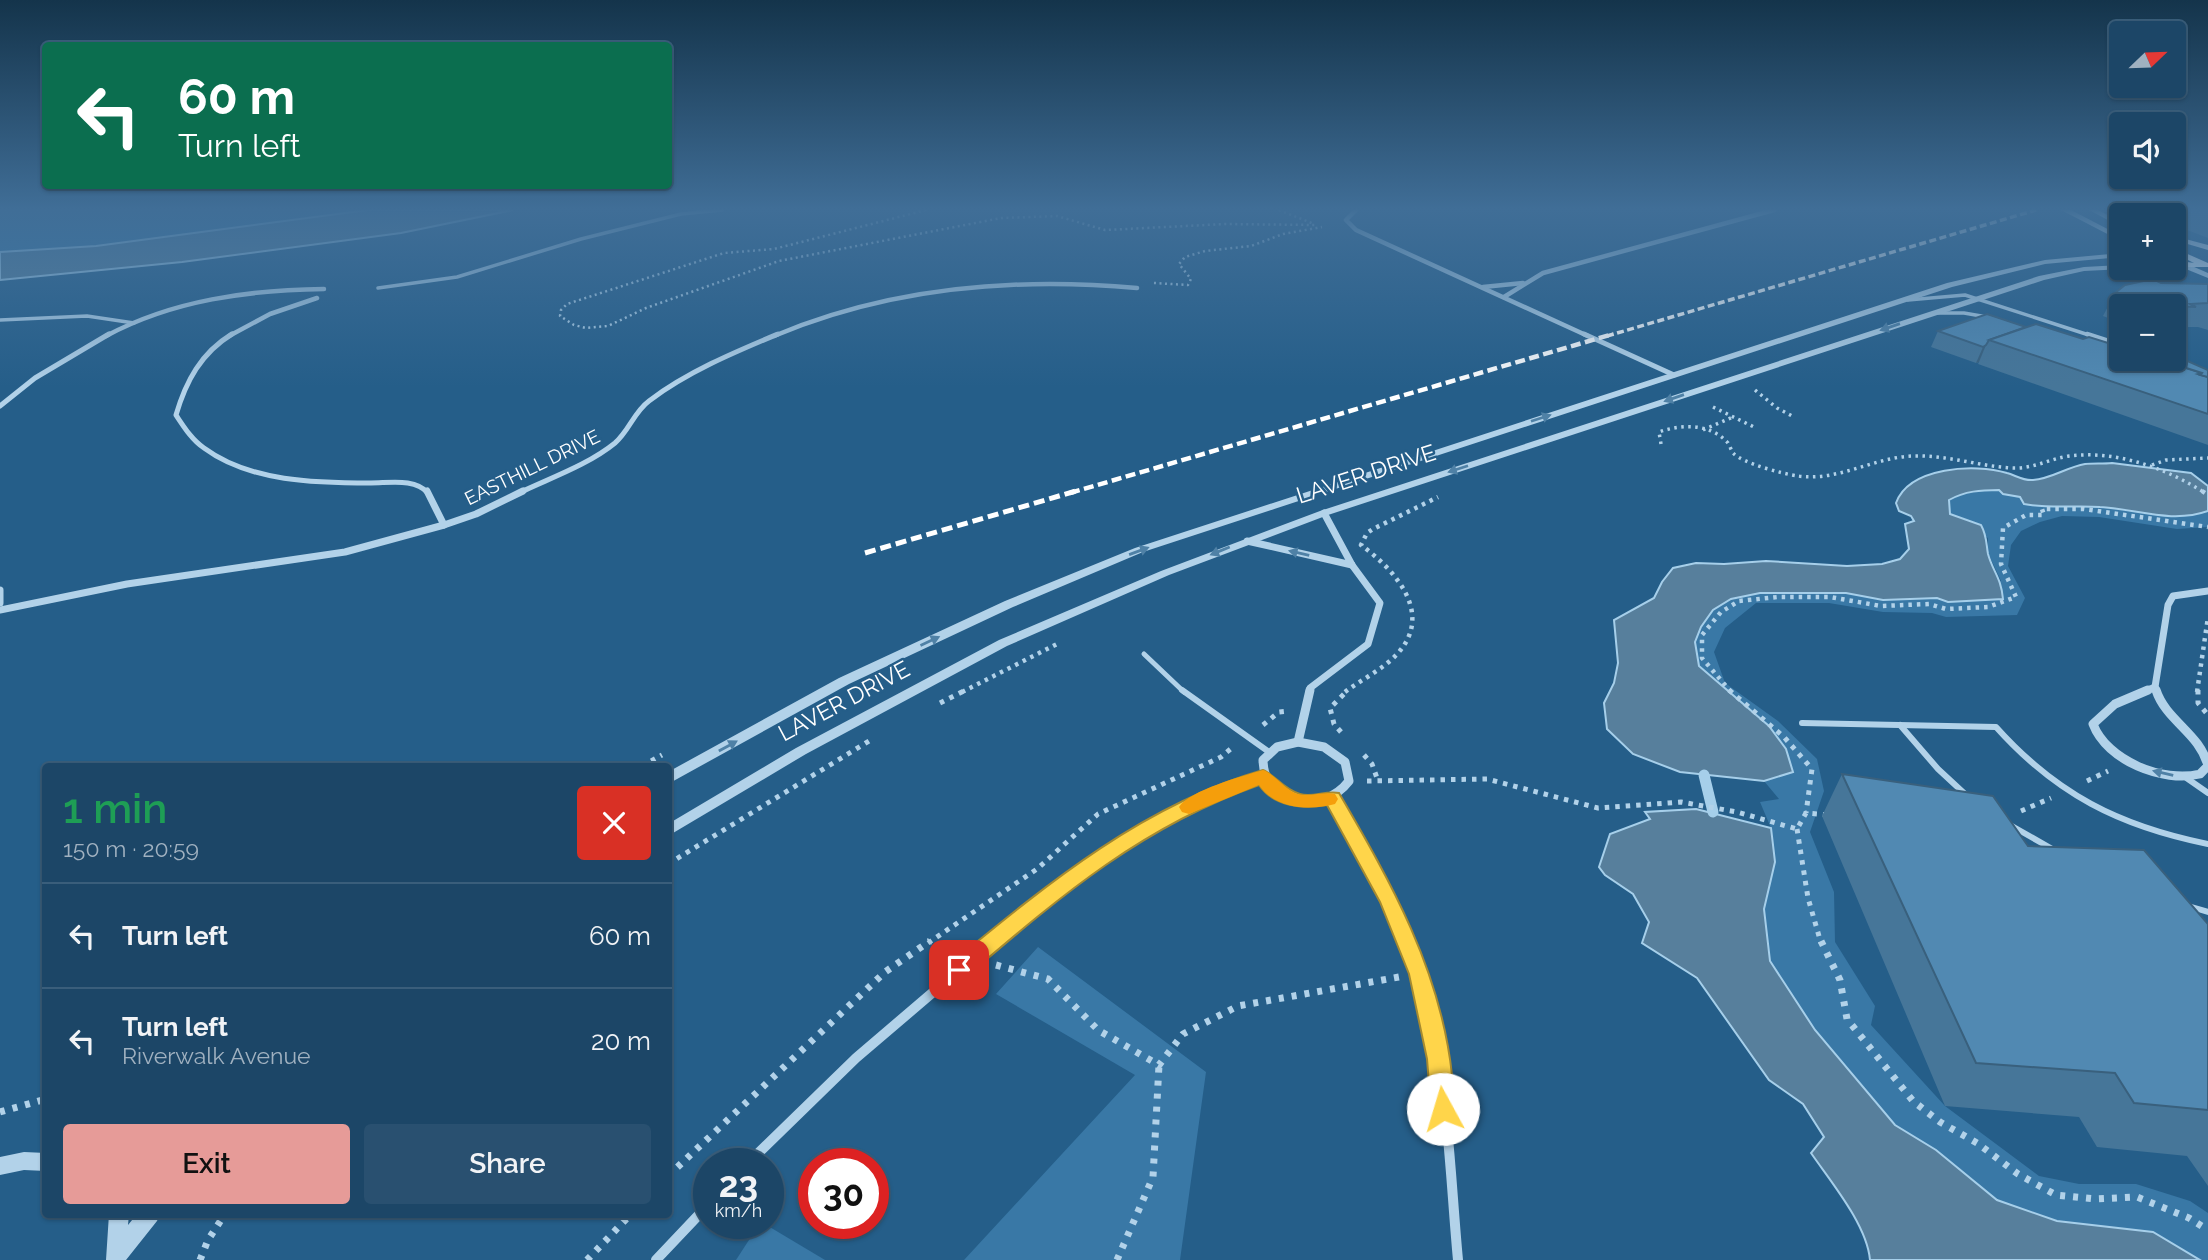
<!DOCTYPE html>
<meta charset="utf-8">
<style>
body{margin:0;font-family:Raleway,sans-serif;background:#295070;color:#f1f3f6;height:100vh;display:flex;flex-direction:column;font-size:26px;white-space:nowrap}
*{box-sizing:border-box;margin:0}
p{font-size:23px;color:#a0b1c0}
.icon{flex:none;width:38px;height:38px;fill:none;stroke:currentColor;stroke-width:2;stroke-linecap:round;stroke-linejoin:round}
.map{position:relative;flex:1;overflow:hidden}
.side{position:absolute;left:42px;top:763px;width:630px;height:455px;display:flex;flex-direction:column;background:#1c4667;border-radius:7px;box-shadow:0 2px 5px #0004,0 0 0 2px #3a5e7b}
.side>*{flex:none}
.top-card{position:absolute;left:42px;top:42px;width:630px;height:147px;border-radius:7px;box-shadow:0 2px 5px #0004,0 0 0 2px #3a5e7b;background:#0b6e4f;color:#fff;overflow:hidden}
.needle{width:46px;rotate:67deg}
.tools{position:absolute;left:2109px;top:21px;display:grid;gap:14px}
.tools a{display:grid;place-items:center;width:77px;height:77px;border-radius:7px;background:#1c4667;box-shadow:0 2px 5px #0004,0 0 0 2px #3a5e7b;font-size:35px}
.speed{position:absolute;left:693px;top:1148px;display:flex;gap:14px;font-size:35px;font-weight:700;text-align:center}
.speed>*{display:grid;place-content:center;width:91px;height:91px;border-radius:50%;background:#1c4667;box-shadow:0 2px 5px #0004,0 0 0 2px #3a5e7b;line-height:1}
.speed small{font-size:18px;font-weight:400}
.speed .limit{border:10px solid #d22;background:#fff;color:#111}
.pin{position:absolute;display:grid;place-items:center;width:60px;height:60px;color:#fff;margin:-30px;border-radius:14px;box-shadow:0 4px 10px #0006}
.me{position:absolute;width:77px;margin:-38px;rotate:354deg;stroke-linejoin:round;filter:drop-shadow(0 0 5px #0008)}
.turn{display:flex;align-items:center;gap:24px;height:147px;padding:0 21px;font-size:32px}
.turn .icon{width:91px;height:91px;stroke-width:2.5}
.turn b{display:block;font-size:49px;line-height:60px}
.round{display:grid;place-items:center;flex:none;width:74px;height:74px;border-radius:7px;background:#295070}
.summary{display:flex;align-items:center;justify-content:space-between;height:119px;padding:0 21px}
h1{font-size:42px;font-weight:600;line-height:52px;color:#1e9e55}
.cta{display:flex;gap:14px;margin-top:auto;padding:14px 21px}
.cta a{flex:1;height:80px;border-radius:7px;background:#e69b98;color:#111;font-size:28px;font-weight:600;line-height:80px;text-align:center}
.cta a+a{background:#295070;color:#f1f3f6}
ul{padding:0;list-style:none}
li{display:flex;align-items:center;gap:21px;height:105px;padding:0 21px;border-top:2px solid #3a5e7b}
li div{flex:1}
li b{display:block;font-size:26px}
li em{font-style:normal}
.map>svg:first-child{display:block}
.green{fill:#3978a6}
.water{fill:#577f9c;stroke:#a6cfea;stroke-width:2}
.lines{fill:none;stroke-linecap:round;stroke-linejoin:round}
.stream{stroke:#a6cfea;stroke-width:11}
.path-far4{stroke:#b2d2e9;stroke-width:2.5;stroke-dasharray:2 3.5;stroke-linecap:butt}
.path-far3{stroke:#b2d2e9;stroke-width:3.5;stroke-dasharray:2.5 4.5;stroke-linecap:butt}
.path-far2{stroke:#b2d2e9;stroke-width:4.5;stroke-dasharray:3.5 5;stroke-linecap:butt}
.path-far1{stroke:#b2d2e9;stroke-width:5;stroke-dasharray:4.5 6;stroke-linecap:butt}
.path{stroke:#b2d2e9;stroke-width:7;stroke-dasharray:5 8;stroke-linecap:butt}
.service-far3{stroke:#b2d2e9;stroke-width:3.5}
.service-far2{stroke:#b2d2e9;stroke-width:4.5}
.service-far1{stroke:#b2d2e9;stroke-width:5}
.service{stroke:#b2d2e9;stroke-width:6}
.minor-far4{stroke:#b2d2e9;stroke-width:4.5}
.minor-far3{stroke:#b2d2e9;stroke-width:5}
.minor-far2{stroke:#b2d2e9;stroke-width:7}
.minor-far1{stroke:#b2d2e9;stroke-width:9}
.minor{stroke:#b2d2e9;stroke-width:10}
.tertiary{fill:#b2d2e9;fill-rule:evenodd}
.secondary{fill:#dcecf8;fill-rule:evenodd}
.rail-far2{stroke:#fff;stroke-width:3.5;stroke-dasharray:7 3.5;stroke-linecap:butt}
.rail-far1{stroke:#fff;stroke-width:4.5;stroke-dasharray:10 4.5;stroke-linecap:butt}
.rail{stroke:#fff;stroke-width:5;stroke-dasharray:11 5;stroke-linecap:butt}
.wall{fill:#467699}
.shaded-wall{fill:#39607d}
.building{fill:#5189b2;stroke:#39607d;stroke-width:2}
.oneway{fill:#4f81a6}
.route{fill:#ffd54a;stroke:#a68a30;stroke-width:2}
.slow{fill:#f59e0b}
.labels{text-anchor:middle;stroke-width:5;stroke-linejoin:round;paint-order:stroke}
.far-street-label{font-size:19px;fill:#fff;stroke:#255e89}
.street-label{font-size:23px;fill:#fff;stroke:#255e89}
</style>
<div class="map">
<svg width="2208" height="1260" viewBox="0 0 2208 1260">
<rect width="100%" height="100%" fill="#255e89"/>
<g class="green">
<polygon points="0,210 368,210 96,246 0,252"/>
<path d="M1980 490H1999L2003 494 2020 497 2025 504C2050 509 2075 505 2100 507 2136 509 2173 523 2208 511V527L2177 529 2099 517 2062 516 2040 522 2021 531 2011 545 2008 566 2025 598 2017 615 1946 617 1932 613 1883 612 1829 603H1756L1725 628 1714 652 1725 683 1778 721 1817 759 1824 791 1810 832 1834 892 1835 942 1875 1006 1871 1025 1945 1106 2039 1176 2079 1184H2136L2190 1201 2208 1213V1260H2200L2153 1232 2057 1221 1997 1200 1936 1150 1895 1125 1815 1030 1770 961 1764 909 1775 862 1771 828 1760 802 1779 799 1764 781 1792 772 1787 749 1769 726 1699 666 1695 642 1701 627 1713 610 1731 600 1760 593H1846L1883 600 1937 598 1948 602 2001 581 1988 553V538L1950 514 1949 500 1959 494Z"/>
<polygon points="1038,947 1206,1072 1180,1260 964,1260 1135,1075 996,994"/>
<polygon points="760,1223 763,1223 825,1260 736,1260"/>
</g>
<g class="water">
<polygon points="368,210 513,210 401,233 182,262 0,280 0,252 96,246"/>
<path d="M2112 463 2191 473 2208 486V511C2171 524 2137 509 2100 507 2075 505 2050 509 2024 504L2020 497 2003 494 1999 490C1981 490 1965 491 1949 500L1950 514 1981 525C1987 536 1986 543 1988 554 1993 572 2001 577 2003 599L1948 602 1937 598 1883 600 1846 593H1760L1731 599 1713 610 1701 627 1695 642 1699 666 1769 726 1786 749 1793 772 1764 781 1680 772 1633 754 1607 729 1604 703 1614 683 1618 663 1614 620 1654 598 1662 582 1673 568 1696 563 1724 564 1766 561 1847 566 1882 564 1900 559 1909 549 1905 524 1914 521 1911 516 1899 511 1896 503C1909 467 1975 463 2007 473 2015 475 2023 481 2033 480 2051 479 2067 467 2085 464 2093 463 2103 464 2112 463Z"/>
<path d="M1696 809 1771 828 1775 862 1764 909 1770 961 1815 1030 1895 1125 1936 1150 1997 1200 2057 1221 2153 1232 2200 1260H1870C1867 1225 1831 1182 1811 1153L1824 1137 1803 1104 1769 1080 1697 978 1642 943 1649 922 1633 894 1605 875 1599 867 1610 834 1650 819 1645 812Z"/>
</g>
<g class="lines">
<polyline class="stream" points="1704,775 1713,812"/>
<g class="path-far4">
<polyline points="926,210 774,249 724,253 567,304 561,310 560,316 574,325 586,328 608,326 646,308 779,261 1001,218 1057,216 1105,230 1225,224 1316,225"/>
<polyline points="1279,210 1314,224"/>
<polyline points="2135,274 2161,275"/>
<polyline points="1154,283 1188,285 1191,279 1179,264 1185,257 1205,251 1251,246 1283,234 1322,227"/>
</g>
<g class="path-far3">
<polyline points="1755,390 1777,408 1794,417"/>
<polyline points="1713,407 1756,428"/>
<polyline points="1703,430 1733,417"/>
<path d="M1661 444 1659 432C1682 424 1710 423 1728 443 1730 446 1731 450 1733 453 1742 463 1783 474 1798 476 1835 481 1866 462 1901 457 1939 452 1975 466 2012 468 2033 469 2049 459 2069 456 2116 450 2166 468 2205 493"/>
<polyline points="2152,465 2166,460 2208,458"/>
</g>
<g class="path-far2">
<polyline points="2202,491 2208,495"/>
<polyline points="962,692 1057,644"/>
<path d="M1345 692C1362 679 1384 669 1398 653 1434 613 1395 570 1361 545L1367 533 1373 529 1438 497"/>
<polyline points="1731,692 1702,658 1702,635 1721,612 1739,601 1778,597 1830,597 1881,606 1929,604 1946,609 1988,607 2016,597 2001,564 2003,528 2026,515 2044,515 2042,509 2084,509 2208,527"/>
<polyline points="2197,692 2208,617"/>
</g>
<g class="path-far1">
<polyline points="1729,690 1784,737 1812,769 1806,813"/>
<polyline points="2198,690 2198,703 2208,715"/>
<polyline points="940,703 966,690"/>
<polyline points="1263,725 1279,712 1288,711"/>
<polyline points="1341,732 1334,724 1330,708 1348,690"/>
<polyline points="1364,755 1372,764 1378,781"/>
<polyline points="642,766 662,755"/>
<polyline points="1367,781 1487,779 1598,808 1681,802 1737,812 1797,829 1806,813 1828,815"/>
<polyline points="2087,781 2108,771"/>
<polyline points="2021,811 2051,798"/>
<polyline points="1797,829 1808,898 1821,943"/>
<polyline points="668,864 874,738"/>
<polyline points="928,943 1037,869 1098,814 1221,757 1233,747"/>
</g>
<g class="path">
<polyline points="1821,941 1840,980 1847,1019 1913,1101 1940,1122 1977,1143 2018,1174 2056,1195 2095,1199 2137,1197 2189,1218 2208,1230"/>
<polyline points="996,965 1048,979 1098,1030 1159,1065 1183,1034 1238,1006 1399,977"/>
<polyline points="0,1112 46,1099"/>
<polyline points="668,1176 885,972 930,941"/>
<polyline points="200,1260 208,1240 225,1214"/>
<polyline points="587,1260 631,1214"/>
<polyline points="1117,1260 1153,1177 1159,1065"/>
</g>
<g class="service-far3">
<polyline points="378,288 457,277 581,239 681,214 722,210"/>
<polyline points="1908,300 1965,295 2092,336"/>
<polyline points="1938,313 1964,313 1987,317"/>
<polyline points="0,320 87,316 134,323"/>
</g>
<polyline class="service-far2" points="2087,334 2121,345"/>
<polyline class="service-far1" points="1144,654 1184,692"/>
<g class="service">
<polyline points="1182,690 1269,752"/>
<path d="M1802 723 1996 727C2056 794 2119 826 2208 844"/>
<polyline points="1900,725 1938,769 1965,794"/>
<polyline points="2185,777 2208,793"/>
<polyline points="2010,825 2054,850"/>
<polyline points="2188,906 2208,912"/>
</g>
<g class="minor-far4">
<polyline points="1356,210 1346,220 1356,230 1588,336"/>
<polyline points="1483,287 1523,283"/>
<polyline points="1504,297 1543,273 1774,210"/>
<path d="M106 336C173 300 249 290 324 289"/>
<polyline points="229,336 270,314 317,298"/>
<path d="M774 336C888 288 1015 277 1137 288"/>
</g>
<g class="minor-far3">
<path d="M232 334C201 353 186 381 176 415 184 427 192 440 204 448 250 482 316 483 371 483 390 483 415 478 428 493"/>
<polyline points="1584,334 1674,375"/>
<polyline points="0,406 35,378 109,334"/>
<path d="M519 493C550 478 588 465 615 443 629 431 634 412 649 401 687 372 735 352 778 334"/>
</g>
<g class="minor-far2">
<polyline points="444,525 476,514 523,491"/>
<polyline points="1247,541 1352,565"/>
<polyline points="0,590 0,603"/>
<polyline points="0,610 127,584 345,552 444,525 427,491"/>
<polyline points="2155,687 2168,605 2173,596 2208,591"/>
<polyline points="1309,692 1310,688 1368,644 1380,603 1352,565 1324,513"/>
<polyline points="2144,692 2155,687 2157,692"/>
</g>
<g class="minor-far1">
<path d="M2148 690 2115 704 2093 724C2107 761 2163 783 2200 774L2208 766C2200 733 2166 721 2156 690"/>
<polyline points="1298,742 1310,690"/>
<path d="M1298 742 1324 747 1345 762 1349 781C1323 815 1264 808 1263 760L1277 747Z"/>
<polyline points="1332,798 1390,902 1407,943"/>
<path d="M991 943C1022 917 1053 889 1087 866 1141 828 1201 800 1263 777"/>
</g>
<g class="minor">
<path d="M1406 941C1448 1041 1448 1154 1458 1260"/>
<polyline points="747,1164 856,1058 993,941"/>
<polyline points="656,1260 709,1204"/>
</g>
<g class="tertiary">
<polygon points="2121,253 2121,257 2045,264 1952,287 1143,552 1013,607 849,684 668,784 668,772 839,678 1005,601 1135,548 1947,283 2045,260"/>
<polygon points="2174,263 2185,263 2208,273 2208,278 2181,267 2174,267"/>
<polygon points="2121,265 2121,268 2124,269 2084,271 2044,280 1328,515 1169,575 1007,646 806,754 668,836 668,824 796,748 999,640 1161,571 1320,511 2039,276 2084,267"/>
<polygon points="24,1152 46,1153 46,1171 24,1170 0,1175 0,1157"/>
<polygon points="109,1214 129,1214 128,1225 137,1214 160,1214 157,1221 126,1260 106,1260"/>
</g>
<g class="secondary">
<polygon points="2061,210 2071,210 2121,236 2121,241"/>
<polygon points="2089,210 2098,210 2121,222 2121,227"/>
<polygon points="2174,236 2208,245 2208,250 2174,240"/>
<polygon points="2174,248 2208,263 2208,267 2182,267 2174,265 2174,260 2194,263 2174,253"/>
</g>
<polyline class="rail-far2" points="1607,336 2036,210"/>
<polyline class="rail-far1" points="1070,493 1613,334"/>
<polyline class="rail" points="865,553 1076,491"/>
</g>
<g class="wall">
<polygon points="2144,210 2208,210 2208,238 2174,225 2174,215 2145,215 2142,214"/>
<polygon points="2161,283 2208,284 2208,330 2198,327 2185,327 2183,330 2174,330 2174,306 2121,306 2121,323 2103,316 2115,293"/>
<polygon points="1938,331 2121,359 2208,370 2208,445 1978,364 1979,362 1976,363 1931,347"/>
<polygon points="1842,774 2028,846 2208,924 2208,1186 2187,1156 2097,1147 2079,1117 1945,1106 1822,816"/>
</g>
<polygon class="shaded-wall" points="1986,345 1979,362 1976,363 1983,347"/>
<g class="building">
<polygon points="2153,279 2161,283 2208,284 2208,303 2190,304 2196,307 2146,305 2115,293 2125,285"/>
<polygon points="1987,314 2026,327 1989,340 1986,345 1983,347 1938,331"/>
<polygon points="2036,324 2083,339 2089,337 2121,347 2121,359 2158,359 2202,373 2198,374 2208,377 2208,414 1989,340"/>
<polygon points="2174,355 2208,370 2208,377 2200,375 2202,373 2158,359 2174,359"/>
<polygon points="1842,774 1993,796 2028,846 2144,850 2208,924 2208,1110 2134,1103 2115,1073 1976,1063"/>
</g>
<defs><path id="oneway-solid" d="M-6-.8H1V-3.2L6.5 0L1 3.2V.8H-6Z" transform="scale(1.75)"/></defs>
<g class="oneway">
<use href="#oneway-solid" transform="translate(1890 327) rotate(161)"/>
<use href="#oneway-solid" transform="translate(1674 398) rotate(161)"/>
<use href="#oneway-solid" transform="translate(1541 418) rotate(-18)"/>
<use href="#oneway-solid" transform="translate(1458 469) rotate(162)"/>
<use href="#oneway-solid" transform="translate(1139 551) rotate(-20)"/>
<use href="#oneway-solid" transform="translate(1220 551) rotate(158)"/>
<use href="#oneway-solid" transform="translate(1299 553) rotate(-167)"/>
<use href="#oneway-solid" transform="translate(930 641) rotate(-25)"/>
<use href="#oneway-solid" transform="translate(728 746) rotate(-29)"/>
<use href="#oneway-solid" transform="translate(2163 773) rotate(-167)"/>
</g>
<linearGradient id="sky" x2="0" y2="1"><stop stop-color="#14344b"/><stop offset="0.54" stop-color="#406e97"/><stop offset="1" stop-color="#406e97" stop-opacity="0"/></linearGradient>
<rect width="2208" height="387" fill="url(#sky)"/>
<path class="route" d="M1263 770C1274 774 1284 790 1300 794 1313 798 1326 790 1339 793 1391 882 1441 971 1452 1075 1453 1088 1458 1104 1452 1117L1443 1120 1435 1117 1431 1109 1427 1059 1409 974 1380 902 1327 805C1303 809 1274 807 1259 785 1141 827 1061 896 967 976L959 978 951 976 948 970 951 963C1046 885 1142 805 1263 770Z"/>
<path class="slow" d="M1263 770C1273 773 1283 787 1295 793 1308 798 1322 791 1335 794L1338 799 1335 804C1310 811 1275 809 1259 785L1189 814 1182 812 1179 807C1190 790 1243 776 1263 770Z"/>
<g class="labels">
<g class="far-street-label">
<text transform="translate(532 467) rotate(-26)" y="7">EASTHILL DRIVE</text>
</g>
<g class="street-label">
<text transform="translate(1366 474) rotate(-18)" y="8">LAVER DRIVE</text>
<text transform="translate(844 701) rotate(-28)" y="8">LAVER DRIVE</text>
</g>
</g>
</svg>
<div class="tools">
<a><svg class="needle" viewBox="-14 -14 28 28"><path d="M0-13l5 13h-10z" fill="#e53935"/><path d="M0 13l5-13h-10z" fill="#a0b1c0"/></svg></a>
<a><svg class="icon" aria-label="sound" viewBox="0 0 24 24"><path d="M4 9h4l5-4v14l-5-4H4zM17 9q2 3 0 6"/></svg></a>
<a>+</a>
<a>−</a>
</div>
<div class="speed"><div>23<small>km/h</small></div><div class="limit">30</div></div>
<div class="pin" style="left:959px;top:970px;background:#d93025"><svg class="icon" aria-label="arrive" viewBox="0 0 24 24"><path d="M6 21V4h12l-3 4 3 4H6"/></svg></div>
<svg class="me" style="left:1443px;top:1109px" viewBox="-20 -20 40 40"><circle r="19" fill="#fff"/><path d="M0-13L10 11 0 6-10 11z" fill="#ffd54a"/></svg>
<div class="top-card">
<div class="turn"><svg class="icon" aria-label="left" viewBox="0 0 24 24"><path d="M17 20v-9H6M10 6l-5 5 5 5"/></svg><div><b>60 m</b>Turn left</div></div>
</div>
<section class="side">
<div class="summary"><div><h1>1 min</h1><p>150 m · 20:59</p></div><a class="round" style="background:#d93025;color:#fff"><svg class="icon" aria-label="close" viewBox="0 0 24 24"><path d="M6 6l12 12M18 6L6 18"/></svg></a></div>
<ul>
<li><svg class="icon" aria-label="left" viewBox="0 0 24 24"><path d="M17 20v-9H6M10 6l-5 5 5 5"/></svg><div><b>Turn left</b></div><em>60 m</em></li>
<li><svg class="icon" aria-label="left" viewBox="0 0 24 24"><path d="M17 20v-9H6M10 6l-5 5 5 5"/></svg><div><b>Turn left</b><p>Riverwalk Avenue</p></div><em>20 m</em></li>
</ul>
<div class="cta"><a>Exit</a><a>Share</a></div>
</section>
</div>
